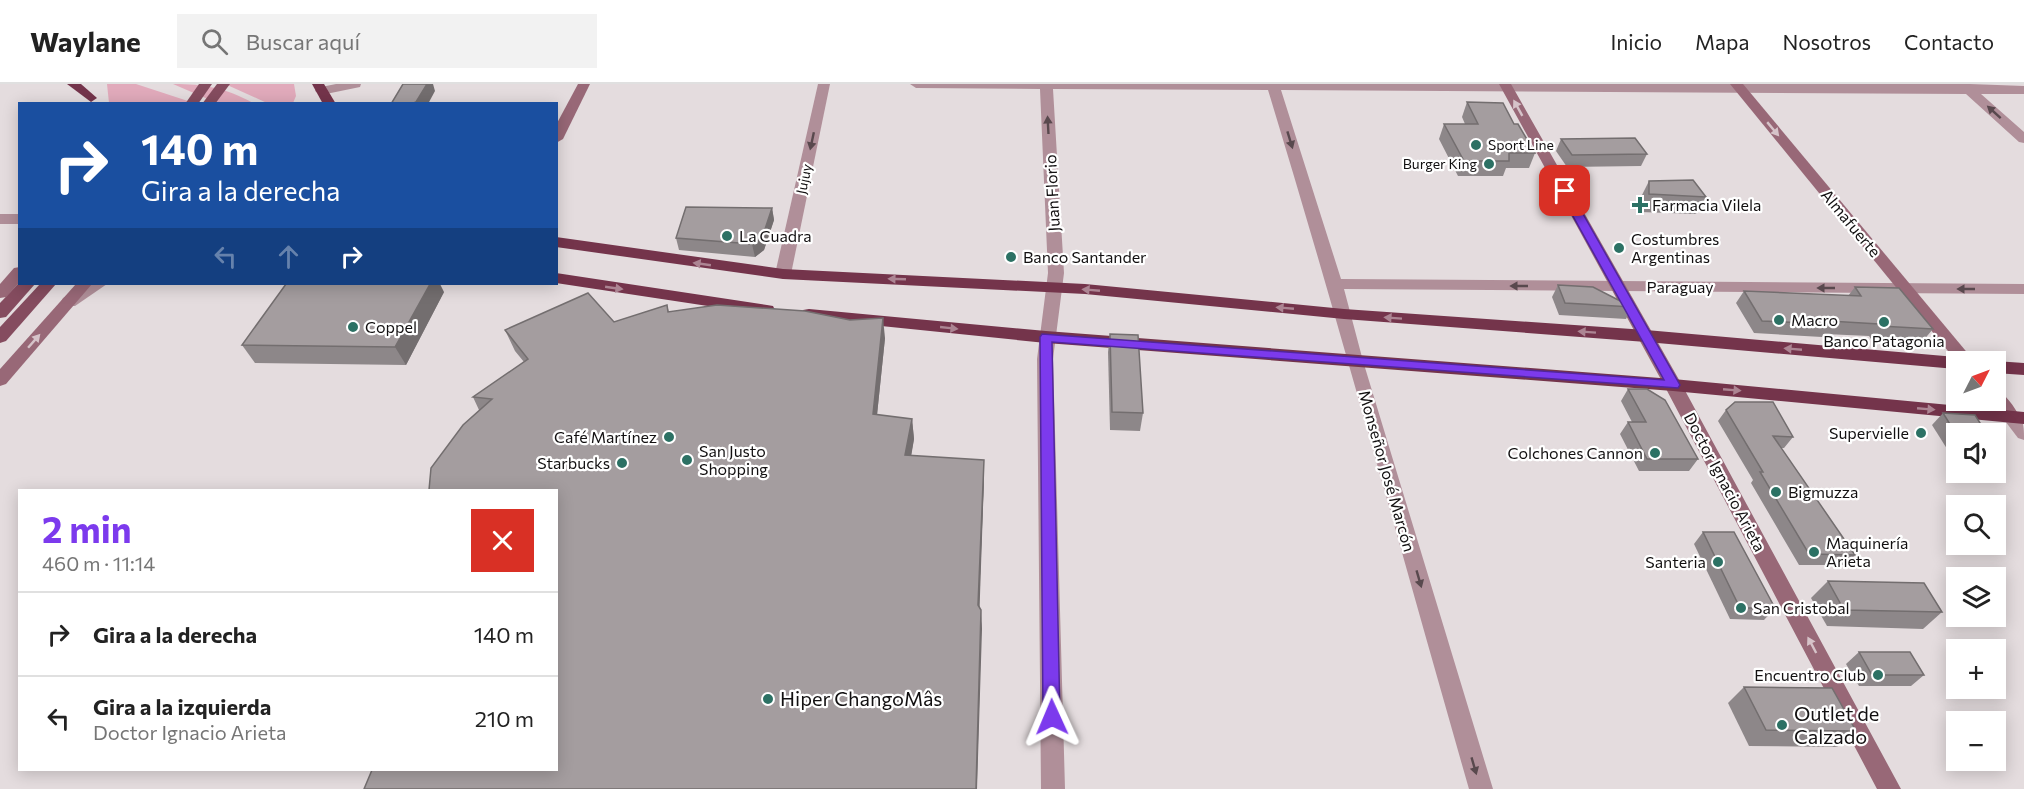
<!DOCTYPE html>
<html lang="es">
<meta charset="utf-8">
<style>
body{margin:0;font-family:Commissioner,sans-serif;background:#f2f2f2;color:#222;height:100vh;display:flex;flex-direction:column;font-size:22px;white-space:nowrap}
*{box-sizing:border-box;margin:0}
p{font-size:20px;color:#767676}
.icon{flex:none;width:33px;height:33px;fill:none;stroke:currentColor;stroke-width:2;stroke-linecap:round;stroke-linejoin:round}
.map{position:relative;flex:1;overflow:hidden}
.side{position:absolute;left:18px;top:405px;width:540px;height:282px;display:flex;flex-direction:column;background:#fff;border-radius:0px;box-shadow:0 3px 15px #0003}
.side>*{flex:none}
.banner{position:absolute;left:18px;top:18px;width:540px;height:183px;border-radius:0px;box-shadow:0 3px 15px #0003;background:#1a4fa0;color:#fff;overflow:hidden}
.needle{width:39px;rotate:48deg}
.tools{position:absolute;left:1946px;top:267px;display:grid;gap:12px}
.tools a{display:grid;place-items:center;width:60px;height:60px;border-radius:0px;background:#fff;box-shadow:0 3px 15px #0003;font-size:30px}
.pin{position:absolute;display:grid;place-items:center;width:51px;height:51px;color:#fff;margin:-26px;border-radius:12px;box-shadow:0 3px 9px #0006}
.me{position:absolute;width:66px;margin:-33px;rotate:359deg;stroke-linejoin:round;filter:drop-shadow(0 0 4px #0008)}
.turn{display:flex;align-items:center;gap:21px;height:126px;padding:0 24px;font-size:27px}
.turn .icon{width:78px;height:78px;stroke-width:2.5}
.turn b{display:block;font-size:42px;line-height:51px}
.lanes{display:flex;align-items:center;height:57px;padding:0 24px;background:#0003;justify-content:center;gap:30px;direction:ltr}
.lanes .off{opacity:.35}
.round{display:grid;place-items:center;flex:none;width:63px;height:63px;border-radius:0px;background:#f2f2f2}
.overview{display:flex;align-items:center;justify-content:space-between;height:102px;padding:0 24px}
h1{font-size:36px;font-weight:700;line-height:45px;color:#7c3aed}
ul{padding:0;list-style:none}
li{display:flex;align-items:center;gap:18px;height:84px;padding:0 24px;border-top:2px solid #e0e0e0}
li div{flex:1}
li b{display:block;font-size:22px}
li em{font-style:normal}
header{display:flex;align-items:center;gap:36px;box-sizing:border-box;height:84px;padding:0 30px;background:#fff;border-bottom:2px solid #e0e0e0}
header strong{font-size:28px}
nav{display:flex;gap:33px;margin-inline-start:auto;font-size:21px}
.search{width:420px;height:54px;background:#f2f2f2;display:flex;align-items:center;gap:15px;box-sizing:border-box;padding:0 21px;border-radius:0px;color:#767676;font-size:22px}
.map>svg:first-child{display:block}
.green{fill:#e1aabb}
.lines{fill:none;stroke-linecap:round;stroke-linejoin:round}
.street{fill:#b08f99;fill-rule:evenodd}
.secondary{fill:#986877;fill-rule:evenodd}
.primary{fill:#854c5f;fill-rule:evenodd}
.highway{fill:#74344b;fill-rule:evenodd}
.wall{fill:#8d8789}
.shaded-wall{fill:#736e6f}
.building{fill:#a49d9f;stroke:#736e6f;stroke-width:1.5}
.oneway{fill:#d6c3c9}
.oneway2{fill:#59494e}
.oneway3{fill:#ac8593}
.route{fill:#7c3aed;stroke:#51269a;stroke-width:1.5}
.poi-dot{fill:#2c7164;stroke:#fff;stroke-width:2}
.labels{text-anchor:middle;stroke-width:4.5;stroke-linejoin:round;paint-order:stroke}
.far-poi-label{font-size:14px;fill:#121011;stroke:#fff;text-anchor:start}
.far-street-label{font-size:14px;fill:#121011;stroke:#fff}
.street-label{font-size:16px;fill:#121011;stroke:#fff}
.poi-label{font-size:16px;fill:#121011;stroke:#fff;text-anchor:start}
.near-poi-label{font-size:20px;fill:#121011;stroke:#fff;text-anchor:start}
</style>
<header>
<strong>Waylane</strong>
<div class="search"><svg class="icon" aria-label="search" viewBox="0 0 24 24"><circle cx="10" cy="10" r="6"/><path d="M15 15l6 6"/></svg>Buscar aquí</div>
<nav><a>Inicio</a><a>Mapa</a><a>Nosotros</a><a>Contacto</a></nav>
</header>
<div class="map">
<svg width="2024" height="705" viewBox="0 0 2024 705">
<rect width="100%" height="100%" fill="#e4dcde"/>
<g class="green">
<polygon points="107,0 136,0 194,19 109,19"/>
<path d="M173 0C205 0 226 4 253 19H217Z"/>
<polygon points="225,0 294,0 296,12 293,19 267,19"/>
</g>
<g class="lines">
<g class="street">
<polygon points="336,0 361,0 360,3 321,11 315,7 316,4"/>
<polygon points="818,0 830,0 791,190 783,195 775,190"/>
<path d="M910 0H1970L2024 2V10H1981L2024 48V59L2019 58 1966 10 1281 6 1341 195 2024 200V210L1344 205 1363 277 1493 705H1469C1402 472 1339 238 1268 6L1053 5 1064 189 1053 275 1065 705H1041L1037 275 1048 189 1040 5 916 4Z"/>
<rect x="0" y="130" width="20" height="10"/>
<polygon points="88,200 107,200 75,222 63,222 61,218 63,214"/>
<path d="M2011 327C2024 331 2024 343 2024 356L2018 354 2002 333 2005 328Z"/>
</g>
<g class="secondary">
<polygon points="578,0 590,0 563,55 556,59 556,41"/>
<polygon points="1499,0 1511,0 1682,301 1901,705 1877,705 1664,301"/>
<polygon points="1730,0 1743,0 1975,278 1957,278"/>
<polygon points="20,183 20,198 6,213 0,214 0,200 14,184"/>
<polygon points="76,200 92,200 6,300 0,302 0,285"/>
<path d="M1995 306C2006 309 2014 323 2020 333L2017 338C2003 342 1997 327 1989 316H1995Z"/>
</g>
<g class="primary">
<polygon points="199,0 212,0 198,20 185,20"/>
<polygon points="217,0 230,0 215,20 202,20"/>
<polygon points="20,198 35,200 6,233 0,234 0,219"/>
<polygon points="40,200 56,200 6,257 0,259 0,243"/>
</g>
<g class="highway">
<polygon points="67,0 81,0 97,14 91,18"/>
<polygon points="312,0 324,0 336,20 323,20"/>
<polygon points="556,153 783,185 1085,200 1344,225 1646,246 1956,273 1964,278 1956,278 1956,285 1646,258 1344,235 1085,210 783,195 556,163"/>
<polygon points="556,189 767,221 773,222 775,226 773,230 767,231 556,199"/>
<polygon points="809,225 1046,247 1673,295 2024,328 2024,340 1673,307 1046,259 803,234 801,230 803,226"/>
<polygon points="1995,277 2024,279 2024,291 1995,289"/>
</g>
</g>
<g class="wall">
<polygon points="1467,18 1514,40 1535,69 1529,84 1506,84 1503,92 1458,92 1439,55 1444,40 1465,40 1462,33"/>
<polygon points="1561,55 1647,70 1641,82 1567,83 1556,67"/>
<polygon points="1649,97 1706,113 1696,130 1640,128 1640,115"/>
<polygon points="772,124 774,136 764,166 755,173 679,166 676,154"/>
<polygon points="1558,201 1632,223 1626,235 1559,231 1552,213"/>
<polygon points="1855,203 1933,245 1922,258 1871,255 1869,252 1825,250 1822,253 1754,249 1736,219 1744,207 1848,212"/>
<polygon points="444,208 406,281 255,279 242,261"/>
<polygon points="667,221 669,228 885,254 877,331 912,335 914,355 911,371 984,395 979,523 982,545 556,686 479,326 473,313 524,278 515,267 505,246 614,238"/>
<polygon points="1110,250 1143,329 1140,347 1110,346 1108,268"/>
<polygon points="1628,305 1698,375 1689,387 1639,387 1620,350 1628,338 1632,338 1621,317"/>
<polygon points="1726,326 1793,353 1784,364 1781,364 1855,471 1845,481 1799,481 1751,399 1753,396 1718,337"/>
<polygon points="1943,329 1956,350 1956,369 1949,368 1932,341"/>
<polygon points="1703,448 1775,524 1764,536 1730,535 1694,460"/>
<polygon points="1828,497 1942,528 1923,545 1827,542 1811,514"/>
<polygon points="1859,568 1924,591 1911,602 1859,602 1846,580"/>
<polygon points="1744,603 1856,647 1837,663 1749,662 1728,619"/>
</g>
<g class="shaded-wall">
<polygon points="427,0 433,0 435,7 428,20 411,20"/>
<polygon points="772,124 774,136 764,166 755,173 752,160"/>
<polygon points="430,200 440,200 444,208 406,281 395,263"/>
<polygon points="883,234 885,254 875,350 873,330"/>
<polygon points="912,335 914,355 908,391 905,371"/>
<polygon points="984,376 984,395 979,540 978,521"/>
<polygon points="981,526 982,545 977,705 976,705"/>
</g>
<g class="building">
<polygon points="403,0 427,0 416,18 411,20 391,20"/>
<polygon points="1467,18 1503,19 1514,40 1518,40 1535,69 1509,69 1509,77 1464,77 1444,40 1478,40"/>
<polygon points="1635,54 1647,70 1572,71 1561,55"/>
<polygon points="1693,96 1706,113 1649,110 1649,97"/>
<polygon points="686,123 772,124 762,154 752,160 676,154"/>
<polygon points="286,200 430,200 395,263 242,261"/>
<polygon points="1558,201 1593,203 1632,223 1565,219"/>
<polygon points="1855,203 1899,204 1933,245 1880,242 1879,240 1830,237 1832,240 1762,237 1744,207 1861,212"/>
<polygon points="588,209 614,238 667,221 668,228 717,221 805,227 850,236 883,234 873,330 912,335 905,371 984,376 978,521 981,526 976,705 364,705 372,686 556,686 556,406 429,406 431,384 463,341 492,315 473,313 528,275 505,246"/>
<polygon points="1110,250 1138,251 1143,329 1112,328"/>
<polygon points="1628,305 1647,305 1665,316 1698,375 1647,375 1628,338 1646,338"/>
<polygon points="1735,318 1773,318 1793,353 1773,352 1855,471 1809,470 1760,388 1763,388 1726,326"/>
<polygon points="1943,329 1975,331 1987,350 1956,350"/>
<polygon points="1703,448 1734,448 1775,524 1740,524"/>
<polygon points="1828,497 1924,499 1942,528 1844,526"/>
<polygon points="1859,568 1910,568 1924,591 1872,591"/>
<polygon points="1744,603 1832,604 1856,647 1766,646"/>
</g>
<defs><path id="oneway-solid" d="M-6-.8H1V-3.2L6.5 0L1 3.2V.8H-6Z" transform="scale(1.5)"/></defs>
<g class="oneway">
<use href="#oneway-solid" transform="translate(1518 24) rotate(-119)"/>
<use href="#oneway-solid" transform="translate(1773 45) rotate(50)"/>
<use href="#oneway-solid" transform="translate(34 257) rotate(-49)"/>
<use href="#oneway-solid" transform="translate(1812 561) rotate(-118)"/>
</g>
<g class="oneway2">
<use href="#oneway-solid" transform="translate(1994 28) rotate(-138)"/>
<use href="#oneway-solid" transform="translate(1048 41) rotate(-93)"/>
<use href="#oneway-solid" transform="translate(1290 56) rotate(73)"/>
<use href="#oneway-solid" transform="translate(812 57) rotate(102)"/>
<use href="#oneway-solid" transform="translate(1519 202) rotate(-180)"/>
<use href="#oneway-solid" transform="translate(1826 204) rotate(-180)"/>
<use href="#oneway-solid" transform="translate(1966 205) rotate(180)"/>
<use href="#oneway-solid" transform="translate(1419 495) rotate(74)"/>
<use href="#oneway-solid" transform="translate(1474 682) rotate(74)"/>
</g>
<g class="oneway3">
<use href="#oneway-solid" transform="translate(702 180) rotate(-172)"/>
<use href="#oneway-solid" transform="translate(897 195) rotate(-178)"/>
<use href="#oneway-solid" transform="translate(614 204) rotate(8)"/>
<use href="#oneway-solid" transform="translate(1091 206) rotate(-175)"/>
<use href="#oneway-solid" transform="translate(1285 224) rotate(-175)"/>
<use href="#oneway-solid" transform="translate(1393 234) rotate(-176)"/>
<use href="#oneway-solid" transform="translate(949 244) rotate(6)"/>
<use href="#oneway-solid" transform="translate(1587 248) rotate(-176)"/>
<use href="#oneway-solid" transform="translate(1793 265) rotate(-175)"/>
<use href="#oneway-solid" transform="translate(1732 306) rotate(5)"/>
<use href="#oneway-solid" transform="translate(1926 325) rotate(5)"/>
</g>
<polygon class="route" points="1561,104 1565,104 1570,107 1680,301 1678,304 1052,258 1060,633 1057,639 1052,641 1046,639 1043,633 1040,253 1042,250 1664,296 1559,107"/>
<g class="poi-dot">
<circle cx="1476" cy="61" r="6"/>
<circle cx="1489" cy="80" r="6"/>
<path d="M1637 112h6v6h6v6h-6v6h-6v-6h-6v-6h6z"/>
<circle cx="727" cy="152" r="6"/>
<circle cx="1619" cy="164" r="6"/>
<circle cx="1011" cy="173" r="6"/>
<circle cx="1779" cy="236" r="6"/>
<circle cx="1884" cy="238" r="6"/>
<circle cx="353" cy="243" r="6"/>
<circle cx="1921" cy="349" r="6"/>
<circle cx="669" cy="353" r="6"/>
<circle cx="1655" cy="369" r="6"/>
<circle cx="687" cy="376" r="6"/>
<circle cx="622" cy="379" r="6"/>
<circle cx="1776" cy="408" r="6"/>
<circle cx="1814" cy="468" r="6"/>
<circle cx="1718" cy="478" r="6"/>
<circle cx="1741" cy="524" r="6"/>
<circle cx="1878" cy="591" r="6"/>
<circle cx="768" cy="615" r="6"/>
<circle cx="1782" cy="641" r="6"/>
</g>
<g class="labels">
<g class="far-poi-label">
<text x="1488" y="66">Sport Line</text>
<text x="1477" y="85" text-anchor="end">Burger King</text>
</g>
<g class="far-street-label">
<text transform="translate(804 95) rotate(-78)" y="5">Jujuy</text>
</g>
<g class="street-label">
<text transform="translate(1052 109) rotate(-93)" y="6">Juan Florio</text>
<text transform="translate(1851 139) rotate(50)" y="6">Almafuerte</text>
<text x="1680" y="209">Paraguay</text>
<text transform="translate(1387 387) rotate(74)" y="6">Monseñor José Marcón</text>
<text transform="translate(1725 398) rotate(62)" y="6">Doctor Ignacio Arieta</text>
</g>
<g class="poi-label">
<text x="1652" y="127">Farmacia Vilela</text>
<text x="739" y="158">La Cuadra</text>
<text x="1631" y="161">Costumbres<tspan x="1631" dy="18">Argentinas</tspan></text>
<text x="1023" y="179">Banco Santander</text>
<text x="1791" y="242">Macro</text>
<text x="365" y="249">Coppel</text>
<text x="1884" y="263" text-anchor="middle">Banco Patagonia</text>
<text x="1909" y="355" text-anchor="end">Supervielle</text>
<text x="657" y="359" text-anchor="end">Café Martínez</text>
<text x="699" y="373">San Justo<tspan x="699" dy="18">Shopping</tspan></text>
<text x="1643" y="375" text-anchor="end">Colchones Cannon</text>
<text x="610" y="385" text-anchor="end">Starbucks</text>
<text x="1788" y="414">Bigmuzza</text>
<text x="1826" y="465">Maquinería<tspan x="1826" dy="18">Arieta</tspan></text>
<text x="1706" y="484" text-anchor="end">Santeria</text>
<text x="1753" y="530">San Cristobal</text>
<text x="1866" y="597" text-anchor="end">Encuentro Club</text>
</g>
<g class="near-poi-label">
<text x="780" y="622">Hiper ChangoMâs</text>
<text x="1794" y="637">Outlet de<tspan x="1794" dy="23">Calzado</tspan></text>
</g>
</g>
</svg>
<div class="tools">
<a><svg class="needle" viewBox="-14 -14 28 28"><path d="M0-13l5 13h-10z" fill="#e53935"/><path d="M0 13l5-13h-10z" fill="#767676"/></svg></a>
<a><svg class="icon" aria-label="sound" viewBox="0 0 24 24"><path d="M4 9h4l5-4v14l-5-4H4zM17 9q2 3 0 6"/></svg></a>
<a><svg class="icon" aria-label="search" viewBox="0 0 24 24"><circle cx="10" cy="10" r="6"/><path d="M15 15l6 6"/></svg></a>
<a><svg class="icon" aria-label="layers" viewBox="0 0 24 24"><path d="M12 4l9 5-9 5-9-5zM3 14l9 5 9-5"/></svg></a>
<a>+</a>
<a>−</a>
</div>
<div class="pin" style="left:1565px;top:107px;background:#d93025"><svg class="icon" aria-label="arrive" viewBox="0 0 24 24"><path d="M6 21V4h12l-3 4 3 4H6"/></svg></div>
<svg class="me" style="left:1052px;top:633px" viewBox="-20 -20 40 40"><path d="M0-17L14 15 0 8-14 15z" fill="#7c3aed" stroke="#fff" stroke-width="4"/></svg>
<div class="banner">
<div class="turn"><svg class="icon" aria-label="right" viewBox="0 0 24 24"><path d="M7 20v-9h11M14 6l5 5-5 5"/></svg><div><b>140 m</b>Gira a la derecha</div></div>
<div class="lanes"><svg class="icon off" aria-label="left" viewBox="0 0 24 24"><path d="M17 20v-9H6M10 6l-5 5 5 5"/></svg><svg class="icon off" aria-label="ahead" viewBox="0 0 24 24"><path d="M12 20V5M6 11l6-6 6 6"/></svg><svg class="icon" aria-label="right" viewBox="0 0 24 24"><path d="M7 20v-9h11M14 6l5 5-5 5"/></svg></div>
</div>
<section class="side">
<div class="overview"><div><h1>2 min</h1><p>460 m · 11:14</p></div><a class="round" style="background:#d93025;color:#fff"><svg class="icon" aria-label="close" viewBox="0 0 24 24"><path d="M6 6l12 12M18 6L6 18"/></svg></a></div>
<ul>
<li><svg class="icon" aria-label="right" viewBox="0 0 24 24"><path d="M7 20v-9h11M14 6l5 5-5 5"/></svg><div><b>Gira a la derecha</b></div><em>140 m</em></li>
<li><svg class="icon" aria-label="left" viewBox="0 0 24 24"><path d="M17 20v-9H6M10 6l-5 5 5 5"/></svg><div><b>Gira a la izquierda</b><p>Doctor Ignacio Arieta</p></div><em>210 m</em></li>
</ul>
</section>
</div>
